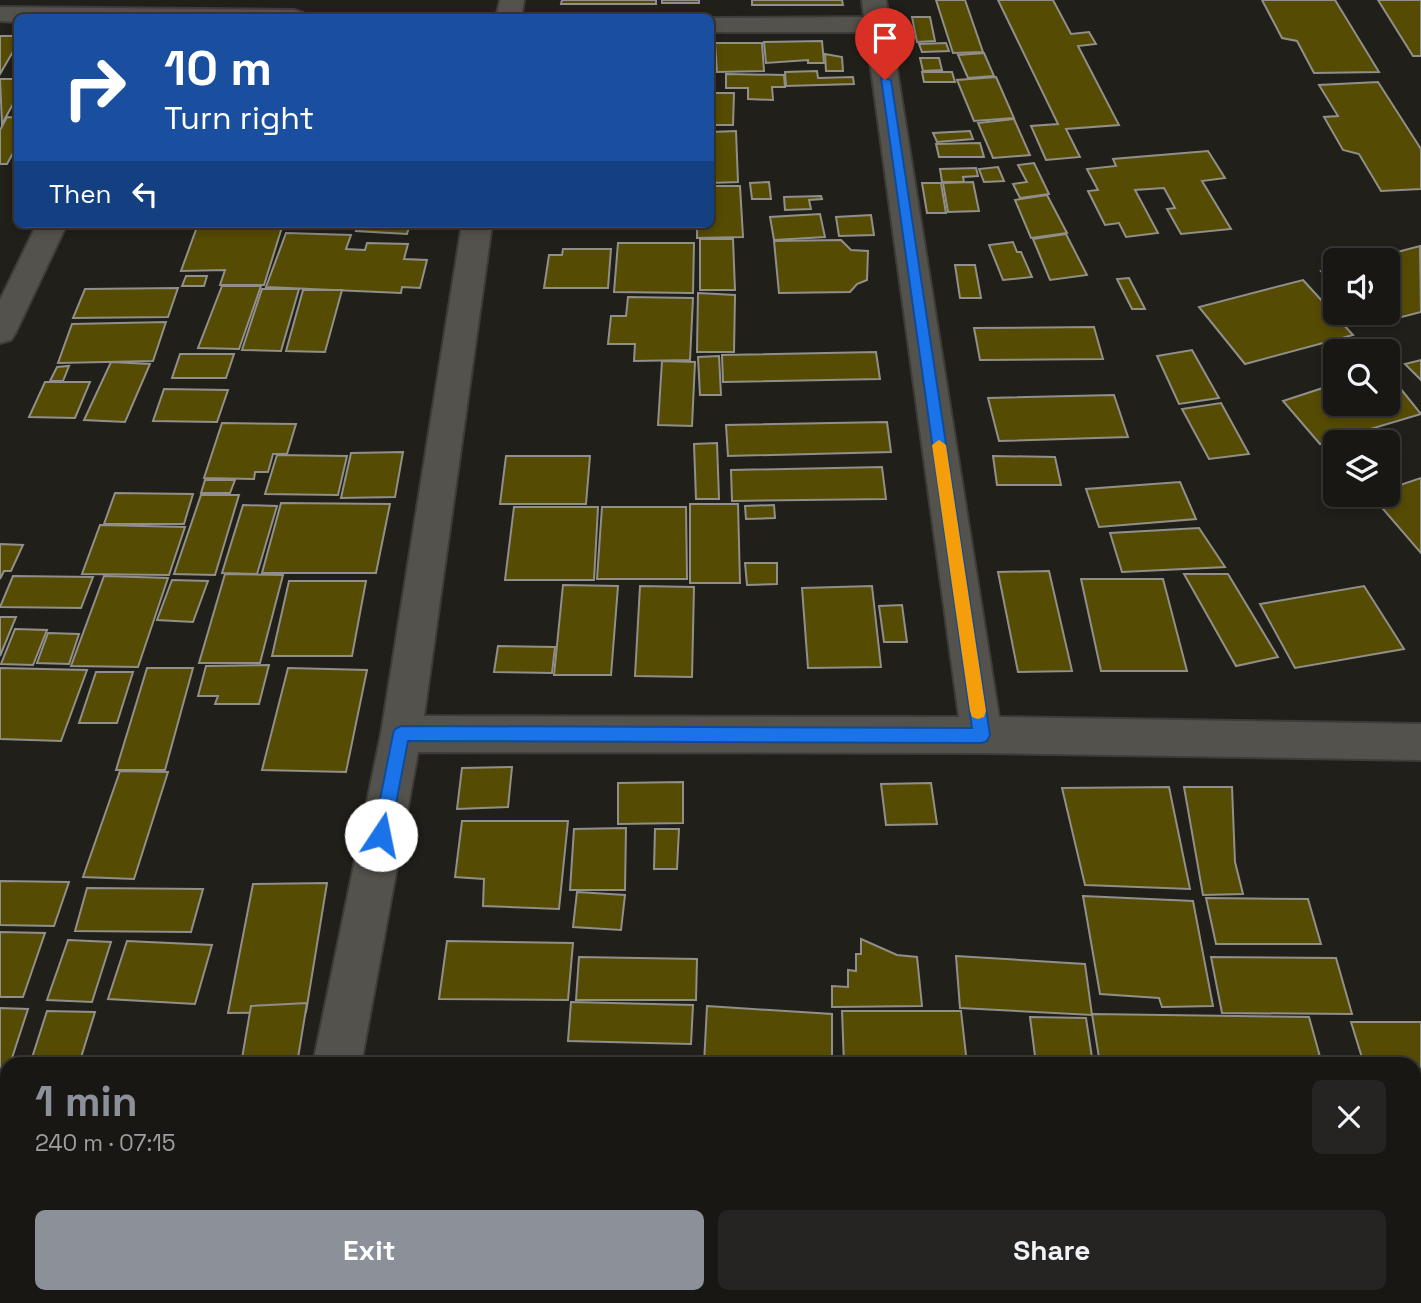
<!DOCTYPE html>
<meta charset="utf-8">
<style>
body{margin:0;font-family:"Space Grotesk",sans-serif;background:#252422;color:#f1f3f6;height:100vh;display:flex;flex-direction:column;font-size:26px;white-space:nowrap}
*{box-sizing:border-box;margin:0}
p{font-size:23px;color:#9f9fa0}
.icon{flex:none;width:38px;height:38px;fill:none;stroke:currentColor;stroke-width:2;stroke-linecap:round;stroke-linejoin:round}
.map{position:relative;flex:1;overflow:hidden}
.side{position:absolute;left:0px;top:1057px;width:1421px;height:247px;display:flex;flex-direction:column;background:#181714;border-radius:21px 21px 0 0;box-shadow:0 4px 10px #0003,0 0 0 2px #363634}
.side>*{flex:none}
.banner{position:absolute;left:14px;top:14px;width:700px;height:214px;border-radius:10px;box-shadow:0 4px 10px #0003,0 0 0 2px #363634;background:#1a4fa0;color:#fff;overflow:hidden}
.controls{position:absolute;left:1323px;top:248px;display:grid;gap:14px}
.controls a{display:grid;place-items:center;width:77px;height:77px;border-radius:10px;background:#181714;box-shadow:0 4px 10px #0003,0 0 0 2px #363634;font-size:35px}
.pin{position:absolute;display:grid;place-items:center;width:60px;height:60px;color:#fff;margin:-72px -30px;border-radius:50% 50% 50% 0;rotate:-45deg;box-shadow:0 0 7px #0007}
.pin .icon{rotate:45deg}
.me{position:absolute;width:77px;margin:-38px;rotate:11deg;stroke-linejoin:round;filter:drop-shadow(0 0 5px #0008)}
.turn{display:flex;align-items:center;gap:24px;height:147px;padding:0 35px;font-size:32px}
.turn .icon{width:91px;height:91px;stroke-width:2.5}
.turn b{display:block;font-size:49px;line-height:60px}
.then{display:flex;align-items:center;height:66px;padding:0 35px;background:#0003;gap:14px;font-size:26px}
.round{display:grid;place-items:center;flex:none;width:74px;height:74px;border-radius:10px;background:#252422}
.summary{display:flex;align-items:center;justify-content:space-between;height:119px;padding:0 35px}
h1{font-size:42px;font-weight:600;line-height:52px;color:#8c9099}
.cta{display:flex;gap:14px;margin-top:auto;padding:14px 35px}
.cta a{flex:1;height:80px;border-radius:10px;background:#8c9099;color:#fff;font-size:28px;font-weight:600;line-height:80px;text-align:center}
.cta a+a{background:#252422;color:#f1f3f6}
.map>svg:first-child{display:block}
.building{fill:#564b03;stroke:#908f89;stroke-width:2}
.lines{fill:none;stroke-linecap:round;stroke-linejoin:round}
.street-casing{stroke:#3d3c38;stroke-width:4}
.street{fill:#53524c;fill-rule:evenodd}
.route{fill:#1a73e8;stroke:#114b97;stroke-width:2}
.slow{fill:#f59e0b}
</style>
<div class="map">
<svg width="1421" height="1303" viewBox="0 0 1421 1303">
<rect width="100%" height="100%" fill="#201f1a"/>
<g class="building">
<polygon points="562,0 656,0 656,4 561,4"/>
<rect x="662" y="0" width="37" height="3"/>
<polygon points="752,0 842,0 843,5 752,5"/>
<polygon points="936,0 965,0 983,52 953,53"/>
<polygon points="998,0 1053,0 1071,34 1089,32 1096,44 1078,46 1119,125 1066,129 1080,157 1046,160 1031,126 1058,124"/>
<polygon points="1262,0 1335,0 1379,72 1314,73 1297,41 1282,38"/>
<polygon points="1378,0 1421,0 1421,56 1413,56"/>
<polygon points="912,17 930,17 935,41 917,42"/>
<polygon points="0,36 18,36 18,43 0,74"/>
<polygon points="822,41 824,63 808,63 808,60 766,63 764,42"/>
<polygon points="715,43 762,43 764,71 717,72"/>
<polygon points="946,43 949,51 922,52 919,44"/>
<polygon points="984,53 994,76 968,78 958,55"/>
<polygon points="825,54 842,57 843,71 826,71"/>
<polygon points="920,58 939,58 942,70 923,71"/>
<polygon points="817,71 818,78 853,77 854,84 786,86 785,72"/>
<polygon points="922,72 952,72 955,82 924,82"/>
<polygon points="726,74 784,75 785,87 772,87 773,100 748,99 748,88 726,88"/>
<polygon points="996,77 1014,118 974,121 957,80"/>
<polygon points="0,79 18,79 18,95 2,124"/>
<polygon points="1378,82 1421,149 1421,189 1381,191 1359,154 1343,150 1324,117 1338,116 1319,85"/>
<polygon points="710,93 734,93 733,125 710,125"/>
<polygon points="7,117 18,118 18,144 7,164 0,164 0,130"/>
<polygon points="1014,119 1030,155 993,158 978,123"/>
<polygon points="736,131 738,182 710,183 710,132"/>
<polygon points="970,131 973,139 937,142 933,133"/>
<polygon points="980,143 984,157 939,157 936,144"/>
<polygon points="1208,151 1225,178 1202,181 1231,229 1181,234 1167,209 1175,208 1164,188 1135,190 1158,233 1126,237 1119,223 1105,225 1088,191 1098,190 1087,169 1116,166 1113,159"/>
<polygon points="1034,163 1049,194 1020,198 1013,184 1027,182 1018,165"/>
<polygon points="998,167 1004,181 984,182 979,169"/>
<polygon points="976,168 978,176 963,177 964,182 942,182 940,169"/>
<polygon points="769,182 771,199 752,199 750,183"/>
<polygon points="973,182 979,211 948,212 943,183"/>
<polygon points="922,183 941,183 946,213 927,213"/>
<polygon points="710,186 740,186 743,237 697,238 697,224 710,224"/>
<polygon points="1047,195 1067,233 1031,238 1015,200"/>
<polygon points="821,196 822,199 809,200 811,209 785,210 784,197"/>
<polygon points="820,214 825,237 774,240 770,217"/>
<polygon points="871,215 874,235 839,236 836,217"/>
<polygon points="114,224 183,224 182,227 113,227"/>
<polygon points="198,224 283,224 264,285 220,285 225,270 181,271"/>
<polygon points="286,224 342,224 340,229 285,227"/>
<polygon points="359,224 410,224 407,234 356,231"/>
<polygon points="530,224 617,224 617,228"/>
<polygon points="286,233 351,235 346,249 365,250 367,243 408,244 404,259 427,260 420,288 402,287 401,293 266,287"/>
<polygon points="1066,234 1087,275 1050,280 1033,239"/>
<polygon points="700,239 733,239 735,290 700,290"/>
<polygon points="841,240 851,250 868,251 867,280 857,284 850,292 779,293 774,241"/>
<polygon points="1013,242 1017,252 1021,252 1032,277 1003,280 989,245"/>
<polygon points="618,243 694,243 693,293 614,292"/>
<polygon points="1420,246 1421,312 1371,325 1360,313 1388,313 1388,261 1363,261"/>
<polygon points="563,249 611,249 608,288 544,288 549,255 562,255"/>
<polygon points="955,265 975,265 981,298 960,298"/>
<polygon points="1335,268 1335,287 1321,271"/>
<polygon points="186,276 207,276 204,286 182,286"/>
<polygon points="1129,278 1145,309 1132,309 1117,279"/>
<polygon points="1303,280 1353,335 1245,364 1199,307"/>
<polygon points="222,286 261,286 239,349 198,348"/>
<polygon points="178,288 168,317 73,318 85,289"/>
<polygon points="262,289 299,289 281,351 242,350"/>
<polygon points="303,290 342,290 325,352 286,351"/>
<polygon points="698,293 735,295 734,352 697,352"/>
<polygon points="628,297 693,298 690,360 634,361 635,344 608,344 611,316 626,316"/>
<polygon points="166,322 153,361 58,363 72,324"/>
<polygon points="1094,327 1103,359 980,360 974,328"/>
<polygon points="1192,350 1219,398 1179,404 1157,356"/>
<polygon points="876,352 880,379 723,382 722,355"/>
<polygon points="180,354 234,354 226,378 172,378"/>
<polygon points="719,356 721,395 700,395 698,357"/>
<polygon points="1421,360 1421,380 1405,364"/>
<polygon points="662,361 695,362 692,426 658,425"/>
<polygon points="111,362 150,364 125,422 84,420"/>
<polygon points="69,366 63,381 50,381 57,367"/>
<polygon points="1388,373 1421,414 1320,444 1283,401 1335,384 1335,404 1388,404"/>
<polygon points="45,382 90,382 75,418 29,417"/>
<polygon points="164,389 228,390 217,422 153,421"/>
<polygon points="1114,395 1128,437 999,441 988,398"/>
<polygon points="1221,403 1249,454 1209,459 1182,409"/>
<polygon points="887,422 891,452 728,456 726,425"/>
<polygon points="222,423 296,424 287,454 273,454 268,472 255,472 254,479 204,478"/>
<polygon points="717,443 719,499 696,499 694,444"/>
<polygon points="403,452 395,497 341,498 351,453"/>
<polygon points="277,455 347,456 338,495 265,494"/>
<polygon points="506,456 590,456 586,504 500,504"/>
<polygon points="993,456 1055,457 1061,485 997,485"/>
<polygon points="882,467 886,499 732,501 731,470"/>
<polygon points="1421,478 1421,553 1371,495 1388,495 1388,489"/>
<polygon points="205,480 235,480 230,493 201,493"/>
<polygon points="1180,482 1196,519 1099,527 1086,489"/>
<polygon points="115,493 193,494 184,524 104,524"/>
<polygon points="201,495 239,495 215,575 174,574"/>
<polygon points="281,503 390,504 376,573 262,573"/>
<polygon points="690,504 738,504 740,583 690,583"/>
<polygon points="243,505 277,506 257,574 222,573"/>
<polygon points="774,505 775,518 746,519 745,506"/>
<polygon points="514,507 598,507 594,580 505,580"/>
<polygon points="602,507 686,507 687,579 597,579"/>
<polygon points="100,525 185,527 169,575 82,574"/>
<polygon points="1199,528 1225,567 1122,572 1110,533"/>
<polygon points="0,544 23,545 11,571 4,571 0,579"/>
<polygon points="745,563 777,563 777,584 747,585"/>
<polygon points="1049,571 1072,671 1018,672 998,572"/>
<polygon points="225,574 283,575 260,663 199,663"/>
<polygon points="1184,574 1228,574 1278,657 1236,666"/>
<polygon points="13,576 93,577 81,608 0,607"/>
<polygon points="104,576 168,578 138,667 71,666"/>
<polygon points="1081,579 1163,579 1187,671 1101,671"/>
<polygon points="172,580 208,581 193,622 157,620"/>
<polygon points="289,581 366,581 352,656 272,656"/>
<polygon points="563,585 618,586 611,675 554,675"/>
<polygon points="640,586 694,587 692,677 635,676"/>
<polygon points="872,586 881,667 808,668 802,588"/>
<polygon points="1364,586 1404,649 1295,668 1260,604"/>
<polygon points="902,605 907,642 884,642 879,606"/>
<polygon points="0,617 16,617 0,656"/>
<polygon points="15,629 47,630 33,665 1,664"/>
<polygon points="48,633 79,634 69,664 37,663"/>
<polygon points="498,646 555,647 552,673 494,672"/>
<polygon points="269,665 259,704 215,704 218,696 198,696 206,666"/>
<polygon points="0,668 87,670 61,741 0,739"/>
<polygon points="147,668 193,668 165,770 116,770"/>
<polygon points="288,668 367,670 346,772 262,770"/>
<polygon points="96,672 133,672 117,723 79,723"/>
<polygon points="512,767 508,807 457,809 462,768"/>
<polygon points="120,771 168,772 134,879 83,877"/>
<polygon points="683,782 683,823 618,824 618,783"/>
<polygon points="931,783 937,824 886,825 881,784"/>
<polygon points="1169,787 1190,889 1085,885 1062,788"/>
<polygon points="1184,787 1232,787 1235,862 1243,894 1203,895"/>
<polygon points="462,821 568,821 559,909 483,906 484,879 455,877"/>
<polygon points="626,828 625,890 570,890 574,829"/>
<polygon points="655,829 679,829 677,869 654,869"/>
<polygon points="0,881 69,882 54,926 0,925"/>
<polygon points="327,883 306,1012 228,1013 253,884"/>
<polygon points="87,888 203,889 191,932 75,931"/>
<polygon points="577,892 625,895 621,930 573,927"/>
<polygon points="1083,896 1193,901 1213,1006 1162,1007 1159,998 1100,994"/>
<polygon points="1206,898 1308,899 1321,944 1216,944"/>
<polygon points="0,932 45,933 23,997 0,997"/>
<polygon points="861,939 897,955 917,957 922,1006 832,1007 832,986 848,987 848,970 856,971 856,954 861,954"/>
<polygon points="68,940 111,942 92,1002 47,1000"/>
<polygon points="127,941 212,945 195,1004 108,999"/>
<polygon points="447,941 573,943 568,1000 439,999"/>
<polygon points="956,956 1085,964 1092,1015 960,1008"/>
<polygon points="579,957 697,959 696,1000 576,1000"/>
<polygon points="1211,957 1336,958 1352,1014 1222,1013"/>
<polygon points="571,1002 693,1005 691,1044 568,1041"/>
<polygon points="307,1003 297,1064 241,1064 251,1006"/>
<polygon points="707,1006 832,1014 832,1064 704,1064"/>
<polygon points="0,1008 28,1009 10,1064 7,1064 0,1094"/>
<polygon points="47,1011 95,1012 79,1064 30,1064"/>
<polygon points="842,1011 961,1011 967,1064 844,1064"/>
<polygon points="1092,1014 1309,1017 1322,1064 1100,1064"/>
<polygon points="1030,1017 1086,1018 1093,1064 1036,1064"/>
<polygon points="1351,1022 1421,1022 1421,1076 1414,1076 1414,1064 1364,1064"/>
<polygon points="7,1167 7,1297 45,1297 43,1303 0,1303 0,1189"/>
<polygon points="403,1297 445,1297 444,1303 402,1303"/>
<rect x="467" y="1297" width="85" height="6"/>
<polygon points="580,1297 684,1297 683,1303 633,1303"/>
<polygon points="714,1297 834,1297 835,1303 714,1303"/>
<rect x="843" y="1297" width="72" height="6"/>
<polygon points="1210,1297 1274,1297 1275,1303 1212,1303"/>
<polygon points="1291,1297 1364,1297 1365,1303 1292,1303"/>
</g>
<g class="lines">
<defs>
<g id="street">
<polygon points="500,0 524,0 521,18 496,18"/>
<polygon points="862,0 886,0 999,717 1421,724 1421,760 982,753 418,752 361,1064 313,1064 381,734 462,224 492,224 424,716 959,717 866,32 710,32 710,18 706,18 864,17"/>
<polygon points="0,7 294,10 303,13 306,18 18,18 18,22 0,21"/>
<polygon points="37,224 67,224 16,332 11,340 0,343 0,300"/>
<polygon points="266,1297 318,1297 317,1303 265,1303"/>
</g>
</defs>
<use href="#street" class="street-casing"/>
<use href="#street" class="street"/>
</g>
<polygon class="route" points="881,78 891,80 990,735 987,741 982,743 408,741 390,835 388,841 381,844 375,841 373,835 393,734 395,729 401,726 972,728"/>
<polygon class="slow" points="939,440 946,445 986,711 984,717 978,719 972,717 970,711 932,445"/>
</svg>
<div class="controls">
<a><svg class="icon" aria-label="sound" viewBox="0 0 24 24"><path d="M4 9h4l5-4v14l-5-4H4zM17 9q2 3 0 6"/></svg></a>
<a><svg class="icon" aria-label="search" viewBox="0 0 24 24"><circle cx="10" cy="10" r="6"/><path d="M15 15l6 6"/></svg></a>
<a><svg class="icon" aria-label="layers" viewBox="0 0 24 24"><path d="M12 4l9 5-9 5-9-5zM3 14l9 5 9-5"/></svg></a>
</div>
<div class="pin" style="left:885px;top:80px;background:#d93025"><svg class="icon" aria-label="arrive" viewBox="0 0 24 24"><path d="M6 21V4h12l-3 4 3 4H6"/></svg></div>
<svg class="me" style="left:381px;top:835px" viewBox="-20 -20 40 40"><circle r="19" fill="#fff"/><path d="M0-13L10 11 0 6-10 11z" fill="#1a73e8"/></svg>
<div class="banner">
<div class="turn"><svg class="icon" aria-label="right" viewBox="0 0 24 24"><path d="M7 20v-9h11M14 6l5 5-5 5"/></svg><div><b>10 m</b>Turn right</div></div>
<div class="then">Then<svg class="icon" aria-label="left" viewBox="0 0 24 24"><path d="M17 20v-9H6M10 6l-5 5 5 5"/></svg></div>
</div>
<section class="side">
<div class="summary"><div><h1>1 min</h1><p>240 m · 07:15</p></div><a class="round"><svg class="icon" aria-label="close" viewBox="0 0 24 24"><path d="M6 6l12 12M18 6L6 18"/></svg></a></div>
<div class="cta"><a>Exit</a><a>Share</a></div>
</section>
</div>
